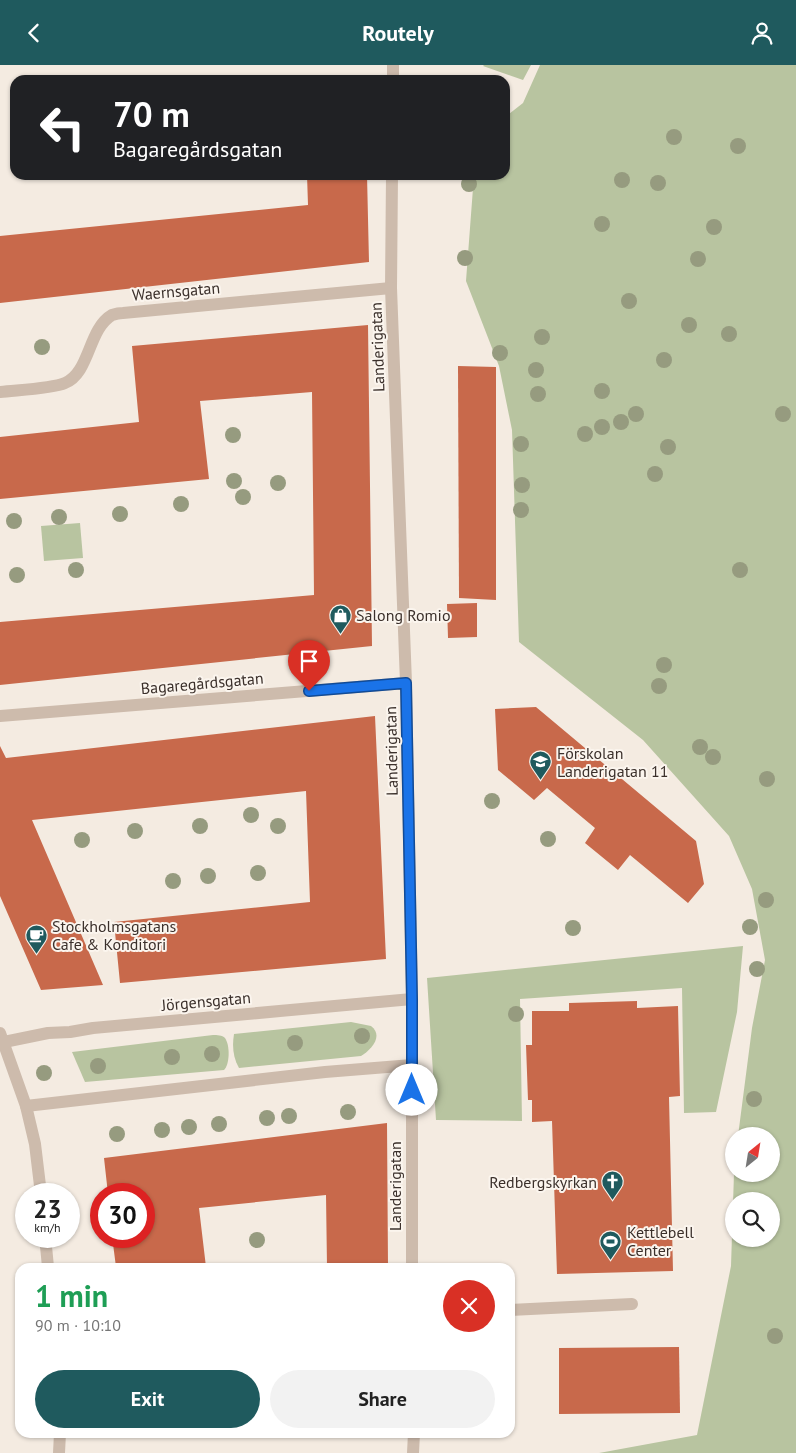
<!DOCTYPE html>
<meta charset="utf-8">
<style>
body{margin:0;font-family:"PT Sans",sans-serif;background:#f2f2f2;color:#222;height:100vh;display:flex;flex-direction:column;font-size:19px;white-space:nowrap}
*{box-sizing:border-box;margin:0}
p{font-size:16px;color:#767676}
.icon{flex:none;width:28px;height:28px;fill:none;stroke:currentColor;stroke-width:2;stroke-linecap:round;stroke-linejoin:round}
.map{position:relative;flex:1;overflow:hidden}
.sheet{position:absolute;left:15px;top:1198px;width:500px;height:175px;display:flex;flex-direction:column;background:#fff;border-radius:15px;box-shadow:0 1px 4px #0004}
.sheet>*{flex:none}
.hud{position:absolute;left:10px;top:10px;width:500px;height:105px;border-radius:15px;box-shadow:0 1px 4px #0004;background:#202124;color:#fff;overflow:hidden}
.needle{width:32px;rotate:30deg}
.fabs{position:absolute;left:725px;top:1062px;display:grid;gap:10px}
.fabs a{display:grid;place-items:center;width:55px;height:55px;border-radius:50%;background:#fff;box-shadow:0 1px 4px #0004;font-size:25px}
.speed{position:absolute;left:15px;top:1118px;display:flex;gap:10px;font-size:25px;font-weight:700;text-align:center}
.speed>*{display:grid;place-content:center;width:65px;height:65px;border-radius:50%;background:#fff;box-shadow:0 1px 4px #0004;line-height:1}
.speed small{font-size:12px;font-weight:400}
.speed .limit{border:8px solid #d22;background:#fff;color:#111}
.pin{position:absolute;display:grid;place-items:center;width:42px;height:42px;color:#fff;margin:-51px -21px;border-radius:50% 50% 50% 0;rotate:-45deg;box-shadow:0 0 5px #0007}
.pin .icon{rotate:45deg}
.me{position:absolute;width:55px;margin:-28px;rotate:0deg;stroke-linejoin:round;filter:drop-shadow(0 0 4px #0008)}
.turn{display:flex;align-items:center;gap:18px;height:105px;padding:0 20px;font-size:22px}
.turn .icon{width:65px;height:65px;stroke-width:2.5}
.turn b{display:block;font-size:35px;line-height:42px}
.round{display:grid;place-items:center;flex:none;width:52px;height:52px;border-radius:26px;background:#f2f2f2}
.overview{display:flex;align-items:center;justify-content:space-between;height:85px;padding:0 20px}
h1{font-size:30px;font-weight:700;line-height:38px;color:#1e9e55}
.action{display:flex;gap:10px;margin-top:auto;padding:10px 20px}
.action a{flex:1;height:58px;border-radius:30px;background:#1f5a5e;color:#fff;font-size:20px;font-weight:700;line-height:58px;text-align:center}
.action a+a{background:#f2f2f2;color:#222}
header{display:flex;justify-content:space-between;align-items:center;height:65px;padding:0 20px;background:#1f5a5e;color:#fff;font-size:22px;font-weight:700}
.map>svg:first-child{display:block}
.green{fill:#b8c4a0;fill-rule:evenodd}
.building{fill:#c8694b}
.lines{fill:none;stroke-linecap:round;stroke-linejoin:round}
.service{stroke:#cdbbac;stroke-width:12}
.minor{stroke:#cdbbac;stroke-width:12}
.tree{fill:#969b7f}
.route-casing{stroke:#114b97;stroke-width:12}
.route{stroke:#1a73e8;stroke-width:9}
.labels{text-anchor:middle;stroke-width:4;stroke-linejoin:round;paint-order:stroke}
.street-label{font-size:16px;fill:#3b302b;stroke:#fbf5ee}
.poi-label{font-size:16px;fill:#3b302b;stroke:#fbf5ee;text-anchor:start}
</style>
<header><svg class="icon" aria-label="back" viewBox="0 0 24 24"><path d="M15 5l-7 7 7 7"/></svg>Routely<svg class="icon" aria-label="person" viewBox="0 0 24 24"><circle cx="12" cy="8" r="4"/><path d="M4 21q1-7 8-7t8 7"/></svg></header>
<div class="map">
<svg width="796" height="1388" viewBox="0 0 796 1388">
<rect width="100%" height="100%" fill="#f4ebe1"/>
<g class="green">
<polygon points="484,0 531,0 523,15 483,1"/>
<path d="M540 0H796V1388H599L697 1370 731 1201 734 1108 771 1109V1071H738L752 963 765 895 752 824 729 771 643 675 519 577 512 365 499 301 466 216 474 110H505V52L523 38ZM771 1136V1174H734V1136Z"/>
<polygon points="80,458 83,493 44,496 41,461"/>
<polygon points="743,881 737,947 716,1047 684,1048 682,923 520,934 522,1056 436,1055 427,913"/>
<path d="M351 957 371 961C384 971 371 985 361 991L239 1003C233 993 232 981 234 969Z"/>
<path d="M213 970C217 970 222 970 225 973 230 980 230 999 224 1005L85 1017 72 987Z"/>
</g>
<g class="building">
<polygon points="307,110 367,110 369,197 0,238 0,171 308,140"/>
<polygon points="368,260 372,581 0,620 0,557 314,530 312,327 200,336 209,414 0,434 0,372 139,357 132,281"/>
<polygon points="458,301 496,302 496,535 459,533"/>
<polygon points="477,538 477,572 448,573 447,539"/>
<polygon points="536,642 696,776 704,819 688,838 630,790 618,805 585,778 595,763 547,723 534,735 498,705 495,644"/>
<polygon points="375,651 386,894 120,918 114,857 310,837 306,726 32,755 103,920 41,925 0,831 0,681 6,693"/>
<polygon points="637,936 637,943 678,941 680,1031 669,1032 673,1206 557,1209 552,1056 532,1057 532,1035 528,1035 526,980 532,980 532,946 569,946 569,938"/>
<polygon points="387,1058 388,1202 327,1202 326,1130 199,1143 206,1202 116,1202 112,1171 144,1171 144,1129 108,1129 104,1093"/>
<polygon points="679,1282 680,1348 559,1349 559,1283"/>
</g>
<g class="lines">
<polyline class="service" points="510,1245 632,1239"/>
<g class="minor">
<polyline points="393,15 393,0"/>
<polyline points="392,110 391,223 406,618 412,934 412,1202"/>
<path d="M0 327C16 325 51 324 65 318 90 308 88 264 112 250 115 249 120 248 123 248L391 223"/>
<polyline points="0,651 406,618"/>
<polyline points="0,968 26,1041 35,1079 41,1129"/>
<polyline points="4,977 48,968 70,967 93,963 412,934"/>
<polyline points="26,1041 325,1007 412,1000"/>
<polyline points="45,1171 48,1202"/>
<polyline points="59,1388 60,1368"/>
<polyline points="413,1388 414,1368"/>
</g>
</g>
<g class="tree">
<circle cx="674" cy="72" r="8"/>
<circle cx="738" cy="81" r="8"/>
<circle cx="622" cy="115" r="8"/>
<circle cx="658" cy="118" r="8"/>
<circle cx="469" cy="119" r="8"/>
<circle cx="602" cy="159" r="8"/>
<circle cx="714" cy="162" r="8"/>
<circle cx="465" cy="193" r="8"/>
<circle cx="698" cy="194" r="8"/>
<circle cx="629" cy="236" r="8"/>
<circle cx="689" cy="260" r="8"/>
<circle cx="729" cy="269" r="8"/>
<circle cx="542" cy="272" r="8"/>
<circle cx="42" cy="282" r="8"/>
<circle cx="500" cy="288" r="8"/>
<circle cx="664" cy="295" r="8"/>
<circle cx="536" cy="305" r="8"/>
<circle cx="602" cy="326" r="8"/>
<circle cx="538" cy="329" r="8"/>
<circle cx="636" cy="349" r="8"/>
<circle cx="783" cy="349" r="8"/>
<circle cx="621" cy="357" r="8"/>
<circle cx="602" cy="362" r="8"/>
<circle cx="585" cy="369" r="8"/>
<circle cx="233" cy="370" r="8"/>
<circle cx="521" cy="379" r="8"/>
<circle cx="668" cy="382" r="8"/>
<circle cx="655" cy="409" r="8"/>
<circle cx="234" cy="416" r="8"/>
<circle cx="278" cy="418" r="8"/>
<circle cx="522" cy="420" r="8"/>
<circle cx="243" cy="432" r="8"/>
<circle cx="181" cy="439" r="8"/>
<circle cx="521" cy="445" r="8"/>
<circle cx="120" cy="449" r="8"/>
<circle cx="59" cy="452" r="8"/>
<circle cx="14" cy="456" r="8"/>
<circle cx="76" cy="505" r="8"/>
<circle cx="740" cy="505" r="8"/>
<circle cx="17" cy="510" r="8"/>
<circle cx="664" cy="600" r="8"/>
<circle cx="659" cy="621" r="8"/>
<circle cx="700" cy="682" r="8"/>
<circle cx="713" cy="692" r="8"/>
<circle cx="767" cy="714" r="8"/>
<circle cx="492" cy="736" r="8"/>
<circle cx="251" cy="750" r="8"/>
<circle cx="200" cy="761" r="8"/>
<circle cx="278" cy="761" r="8"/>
<circle cx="135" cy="766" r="8"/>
<circle cx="548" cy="774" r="8"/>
<circle cx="82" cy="775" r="8"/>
<circle cx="258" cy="808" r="8"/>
<circle cx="208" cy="811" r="8"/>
<circle cx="173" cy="816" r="8"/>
<circle cx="766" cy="835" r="8"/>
<circle cx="750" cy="862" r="8"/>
<circle cx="573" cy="863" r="8"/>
<circle cx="757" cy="904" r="8"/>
<circle cx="516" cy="949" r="8"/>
<circle cx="362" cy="971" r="8"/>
<circle cx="295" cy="978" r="8"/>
<circle cx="212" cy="989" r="8"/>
<circle cx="172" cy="992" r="8"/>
<circle cx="98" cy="1001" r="8"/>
<circle cx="44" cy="1008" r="8"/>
<circle cx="754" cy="1034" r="8"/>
<circle cx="348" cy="1047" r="8"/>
<circle cx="289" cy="1051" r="8"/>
<circle cx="267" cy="1053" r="8"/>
<circle cx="219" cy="1059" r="8"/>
<circle cx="189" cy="1062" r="8"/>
<circle cx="162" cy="1065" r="8"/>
<circle cx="117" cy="1069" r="8"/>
<circle cx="257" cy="1175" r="8"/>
<circle cx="775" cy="1271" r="8"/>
</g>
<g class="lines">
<defs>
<polyline id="route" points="309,626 406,618 412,934 412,1025"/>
</defs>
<use href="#route" class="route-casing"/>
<use href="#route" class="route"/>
</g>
<defs>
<symbol id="shop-pin" viewBox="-11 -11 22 30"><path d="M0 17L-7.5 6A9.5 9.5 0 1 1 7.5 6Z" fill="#1f5a5e" stroke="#fbf5ee"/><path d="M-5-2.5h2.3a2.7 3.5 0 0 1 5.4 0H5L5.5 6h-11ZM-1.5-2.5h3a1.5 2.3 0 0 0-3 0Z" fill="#fff"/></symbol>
<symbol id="school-pin" viewBox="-11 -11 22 30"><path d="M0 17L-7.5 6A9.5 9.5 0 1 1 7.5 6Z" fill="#1f5a5e" stroke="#fbf5ee"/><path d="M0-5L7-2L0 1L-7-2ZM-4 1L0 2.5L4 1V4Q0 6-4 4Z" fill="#fff"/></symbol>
<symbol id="cafe-pin" viewBox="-11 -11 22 30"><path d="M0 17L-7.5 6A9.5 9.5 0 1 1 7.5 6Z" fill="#1f5a5e" stroke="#fbf5ee"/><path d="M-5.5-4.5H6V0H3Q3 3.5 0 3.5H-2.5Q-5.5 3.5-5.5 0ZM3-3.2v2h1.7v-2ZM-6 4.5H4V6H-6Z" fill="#fff"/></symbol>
<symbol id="church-pin" viewBox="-11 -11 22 30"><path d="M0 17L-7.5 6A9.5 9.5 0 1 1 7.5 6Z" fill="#1f5a5e" stroke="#fbf5ee"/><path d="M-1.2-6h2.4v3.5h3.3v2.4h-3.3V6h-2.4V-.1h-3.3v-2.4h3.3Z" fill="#fff"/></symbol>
<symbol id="stadium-pin" viewBox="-11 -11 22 30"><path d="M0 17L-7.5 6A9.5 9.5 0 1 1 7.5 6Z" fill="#1f5a5e" stroke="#fbf5ee"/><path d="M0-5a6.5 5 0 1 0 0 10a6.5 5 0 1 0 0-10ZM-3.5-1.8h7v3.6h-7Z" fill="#fff"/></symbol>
</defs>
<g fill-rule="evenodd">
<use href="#shop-pin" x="328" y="538" width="25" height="34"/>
<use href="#school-pin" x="528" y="684" width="25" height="34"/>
<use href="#cafe-pin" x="24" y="858" width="25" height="34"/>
<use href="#church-pin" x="600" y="1104" width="25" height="34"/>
<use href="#stadium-pin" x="598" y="1164" width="25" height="34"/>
</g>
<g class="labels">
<g class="street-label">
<text transform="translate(176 226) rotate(-5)" y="6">Waernsgatan</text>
<text transform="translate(377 282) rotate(-92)" y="6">Landerigatan</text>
<text transform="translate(202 618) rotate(-5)" y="6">Bagaregårdsgatan</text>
<text transform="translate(391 686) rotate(-91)" y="6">Landerigatan</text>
<text transform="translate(206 936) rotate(-5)" y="6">Jörgensgatan</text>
<text transform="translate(395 1121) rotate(-90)" y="6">Landerigatan</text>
</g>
<g class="poi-label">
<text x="356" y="556">Salong Romio</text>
<text x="557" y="694">Förskolan<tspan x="557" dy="18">Landerigatan 11</tspan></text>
<text x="52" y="867">Stockholmsgatans<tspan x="52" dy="18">Cafe &amp; Konditori</tspan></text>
<text x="597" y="1123" text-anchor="end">Redbergskyrkan</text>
<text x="627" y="1173">Kettlebell<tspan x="627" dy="18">Center</tspan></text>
</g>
</g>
</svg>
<div class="fabs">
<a><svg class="needle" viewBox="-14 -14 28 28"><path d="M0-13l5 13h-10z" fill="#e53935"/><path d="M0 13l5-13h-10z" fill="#767676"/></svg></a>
<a><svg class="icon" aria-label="search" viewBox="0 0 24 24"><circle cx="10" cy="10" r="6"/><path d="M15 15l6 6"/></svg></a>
</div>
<div class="speed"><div>23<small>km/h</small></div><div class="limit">30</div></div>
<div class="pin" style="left:309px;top:626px;background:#d93025"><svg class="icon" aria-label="arrive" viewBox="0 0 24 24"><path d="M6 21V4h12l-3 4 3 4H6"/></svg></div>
<svg class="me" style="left:412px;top:1025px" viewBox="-20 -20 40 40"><circle r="19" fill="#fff"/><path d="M0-13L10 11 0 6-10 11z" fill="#1a73e8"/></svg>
<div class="hud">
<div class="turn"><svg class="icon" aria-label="left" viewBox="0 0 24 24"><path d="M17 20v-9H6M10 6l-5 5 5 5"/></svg><div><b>70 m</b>Bagaregårdsgatan</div></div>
</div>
<section class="sheet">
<div class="overview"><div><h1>1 min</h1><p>90 m · 10:10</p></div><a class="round" style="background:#d93025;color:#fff"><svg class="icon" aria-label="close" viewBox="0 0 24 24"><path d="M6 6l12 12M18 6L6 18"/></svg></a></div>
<div class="action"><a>Exit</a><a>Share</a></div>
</section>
</div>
